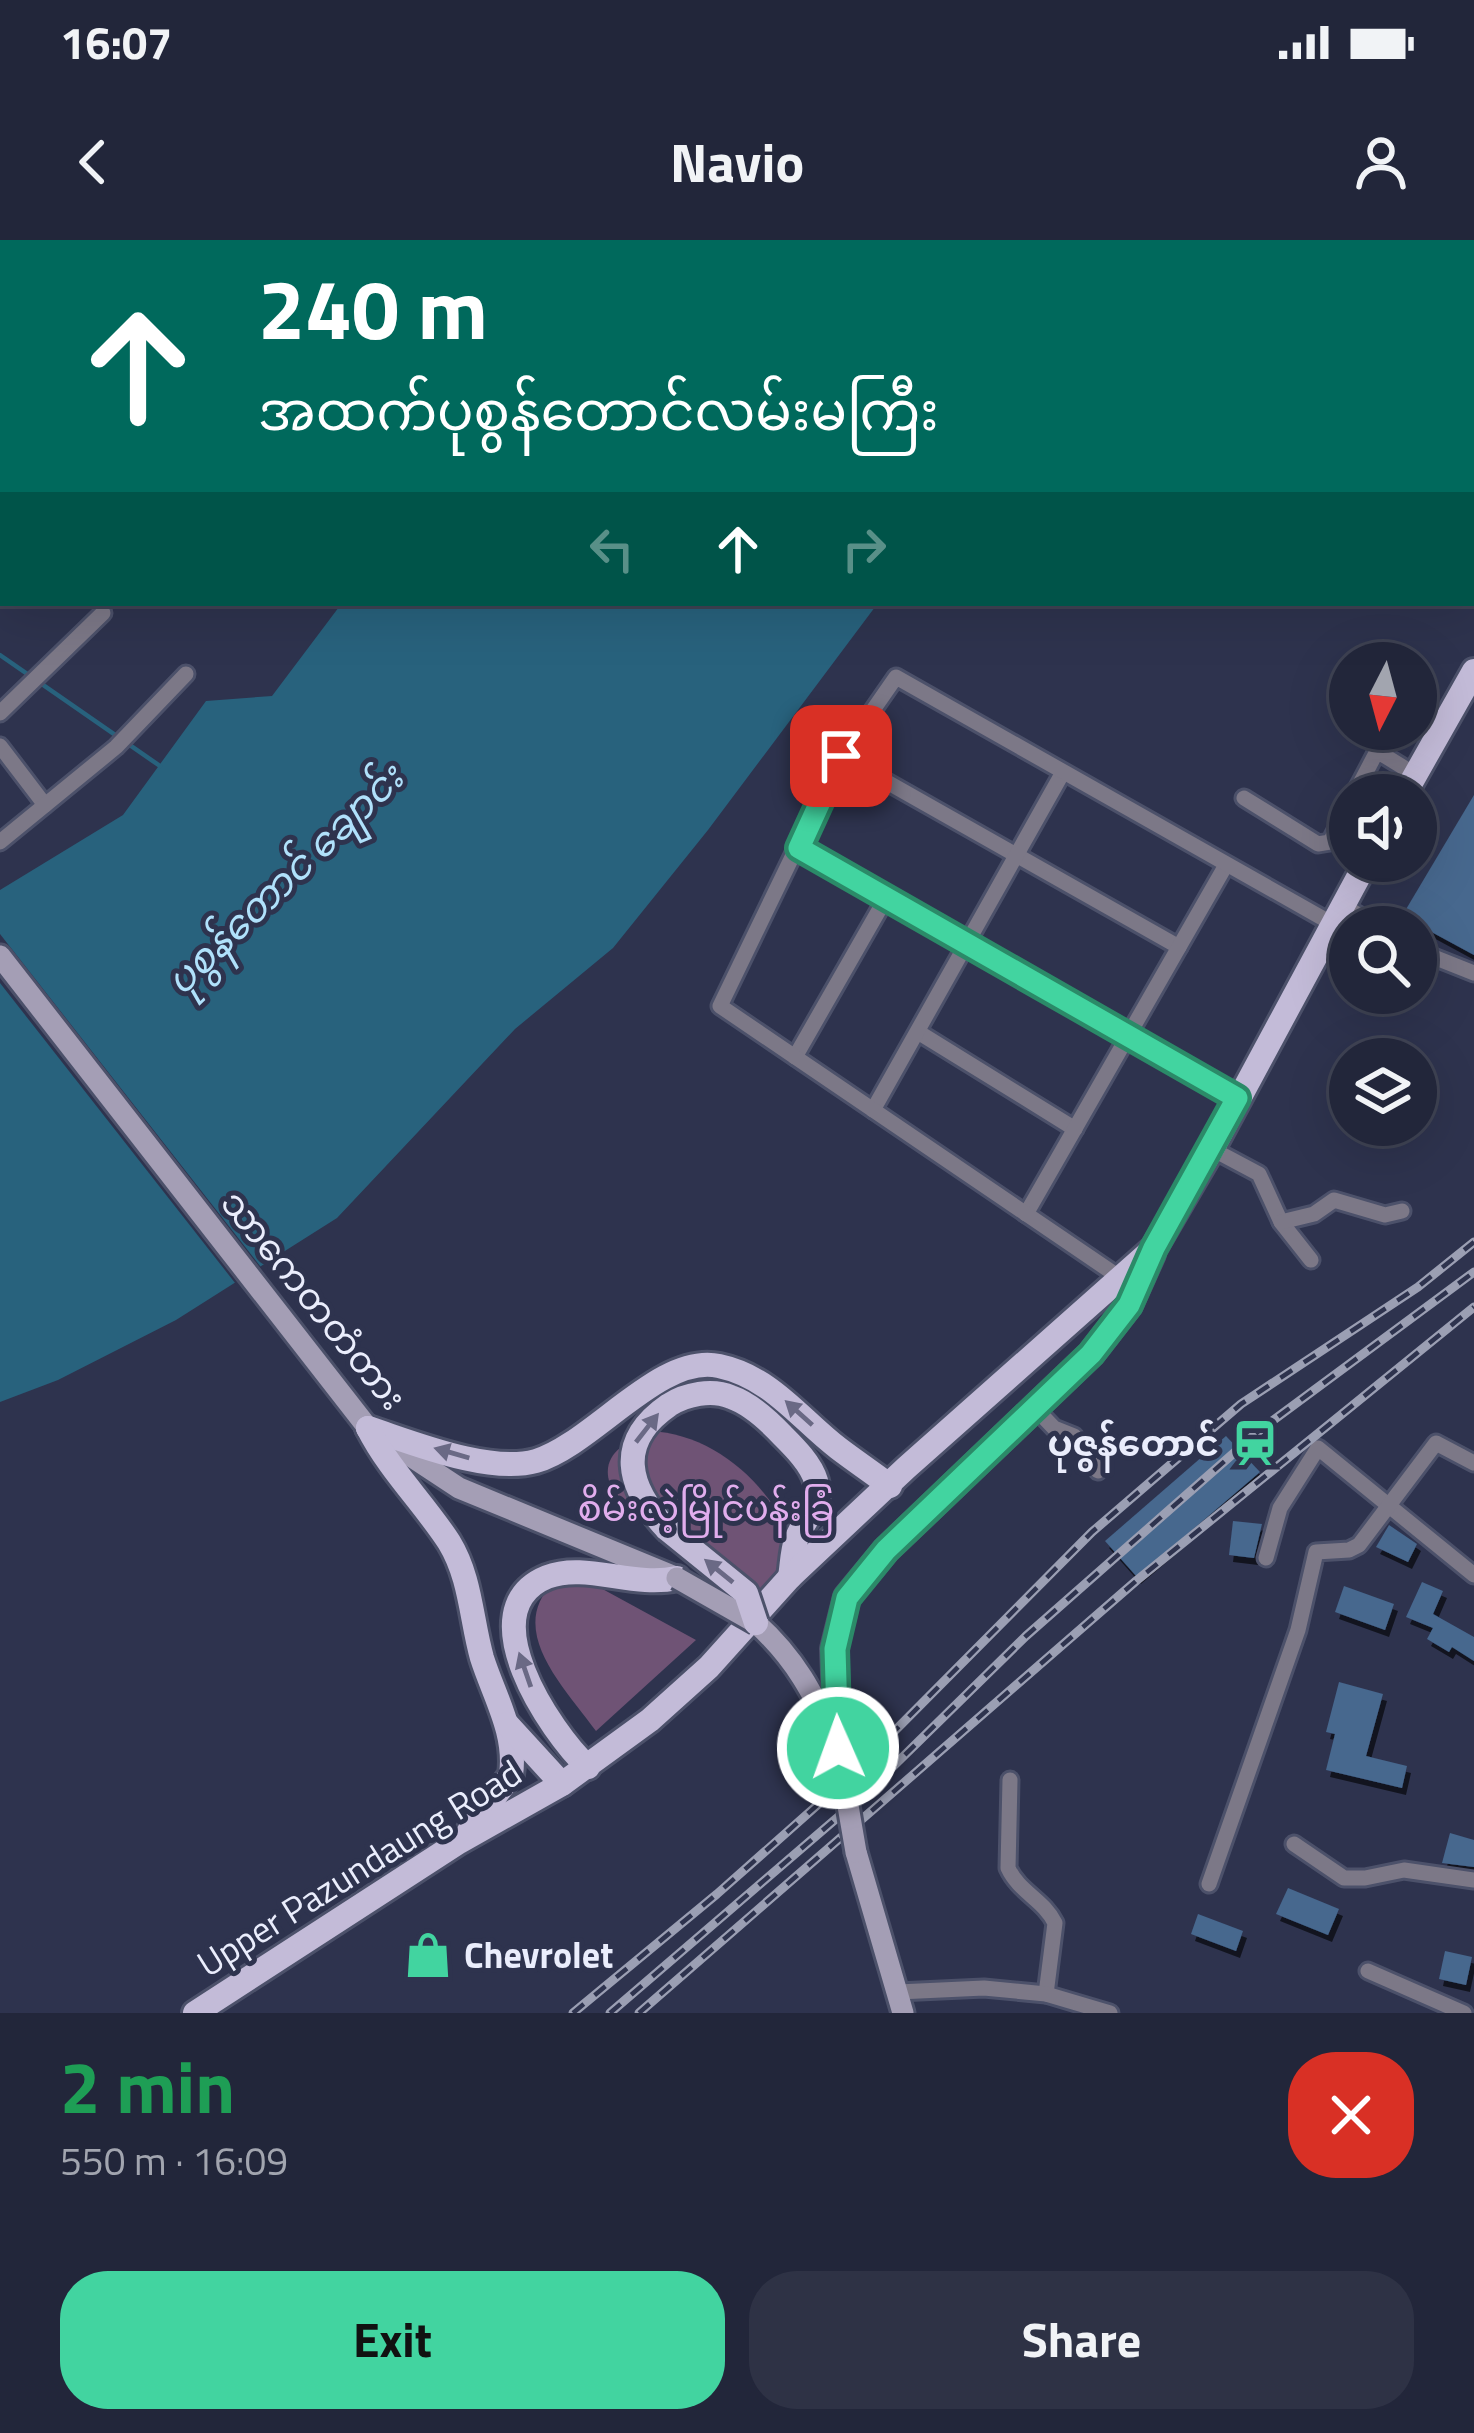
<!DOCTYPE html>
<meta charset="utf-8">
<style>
body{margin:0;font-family:"Titillium Web","Noto Sans Myanmar",sans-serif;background:#2e3245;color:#f1f3f6;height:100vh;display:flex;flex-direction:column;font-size:45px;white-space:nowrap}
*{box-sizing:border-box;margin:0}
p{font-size:39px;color:#a2a5af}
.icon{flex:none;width:66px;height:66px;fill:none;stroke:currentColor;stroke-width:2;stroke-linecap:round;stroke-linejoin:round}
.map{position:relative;height:1773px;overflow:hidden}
.drawer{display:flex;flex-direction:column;background:#22263a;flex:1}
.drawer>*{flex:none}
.hud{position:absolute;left:0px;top:0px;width:1476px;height:366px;box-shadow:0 12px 48px #0002,0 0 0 3px #3f4354;background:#00695c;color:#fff;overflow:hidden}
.needle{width:78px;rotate:186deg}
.buttons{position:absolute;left:1329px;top:402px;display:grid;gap:24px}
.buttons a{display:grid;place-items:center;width:108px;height:108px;border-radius:50%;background:#22263a;box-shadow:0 12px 48px #0002,0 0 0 3px #3f4354;font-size:60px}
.pin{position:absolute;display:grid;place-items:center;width:102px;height:102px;color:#fff;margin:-51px;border-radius:24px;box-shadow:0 6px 18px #0006}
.me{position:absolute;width:132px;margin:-66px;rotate:358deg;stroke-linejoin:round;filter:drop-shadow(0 0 9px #0008)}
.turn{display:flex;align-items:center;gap:42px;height:252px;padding:0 60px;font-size:54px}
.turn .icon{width:156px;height:156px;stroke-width:2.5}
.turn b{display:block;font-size:84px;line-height:102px}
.lanes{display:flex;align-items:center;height:114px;padding:0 60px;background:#0003;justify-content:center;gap:60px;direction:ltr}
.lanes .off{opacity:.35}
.round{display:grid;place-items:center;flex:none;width:126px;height:126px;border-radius:48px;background:#2e3245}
.head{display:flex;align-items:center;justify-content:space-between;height:204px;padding:0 60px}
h1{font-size:72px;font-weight:700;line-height:90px;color:#1e9e55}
.primary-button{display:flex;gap:24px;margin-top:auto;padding:24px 60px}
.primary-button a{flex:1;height:138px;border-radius:48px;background:#42d4a0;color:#111;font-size:48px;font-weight:700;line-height:138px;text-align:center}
.primary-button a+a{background:#2e3245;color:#f1f3f6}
.status{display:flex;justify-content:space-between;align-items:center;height:84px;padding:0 60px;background:#22263a;direction:ltr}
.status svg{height:33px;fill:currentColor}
header{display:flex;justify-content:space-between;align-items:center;height:156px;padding:0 60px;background:#22263a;font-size:54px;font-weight:700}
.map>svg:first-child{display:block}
.green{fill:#6f5375}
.water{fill:#28627d}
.pier{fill:#2e334e}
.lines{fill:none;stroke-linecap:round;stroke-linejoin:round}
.stream{stroke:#28627d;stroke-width:4.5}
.river{stroke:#28627d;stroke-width:30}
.building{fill:#46678e;filter:url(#shadow)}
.street-casing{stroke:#4c516a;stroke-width:21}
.secondary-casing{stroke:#4c516a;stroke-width:27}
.primary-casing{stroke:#4c516a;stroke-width:30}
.street{stroke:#7c7887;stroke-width:15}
.secondary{stroke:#a49eb5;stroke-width:21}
.primary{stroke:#c3bbd8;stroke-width:24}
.rail-casing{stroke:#9b9fb3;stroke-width:9}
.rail{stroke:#2e334e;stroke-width:4.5;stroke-dasharray:14;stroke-linecap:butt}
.secondary-bridge-casing{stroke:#4c516a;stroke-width:27;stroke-linecap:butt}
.primary-bridge-casing{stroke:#4c516a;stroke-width:30;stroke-linecap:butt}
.secondary-bridge{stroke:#a49eb5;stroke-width:21}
.primary-bridge{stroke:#c3bbd8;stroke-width:24}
.oneway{fill:#6a6985}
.route-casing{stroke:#2b8a68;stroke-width:30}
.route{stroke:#42d4a0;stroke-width:21}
.labels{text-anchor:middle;stroke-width:10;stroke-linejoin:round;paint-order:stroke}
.street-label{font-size:36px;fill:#eaedfc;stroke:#2e334e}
.poi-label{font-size:36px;font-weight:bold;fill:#eaedfc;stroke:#2e334e;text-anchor:end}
.park-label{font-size:36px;fill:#e1aded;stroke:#2e334e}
.water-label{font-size:39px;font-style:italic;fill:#b0e1fb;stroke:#2e334e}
</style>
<div class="status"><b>16:07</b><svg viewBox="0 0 49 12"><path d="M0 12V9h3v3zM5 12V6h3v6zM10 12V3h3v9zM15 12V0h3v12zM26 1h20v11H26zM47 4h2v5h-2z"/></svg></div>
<header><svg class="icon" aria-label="back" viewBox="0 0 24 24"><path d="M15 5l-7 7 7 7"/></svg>Navio<svg class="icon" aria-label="person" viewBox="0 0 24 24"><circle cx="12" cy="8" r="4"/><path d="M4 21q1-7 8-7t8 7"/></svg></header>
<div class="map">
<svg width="1474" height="1773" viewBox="0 0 1474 1773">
<defs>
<filter id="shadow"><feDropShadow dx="4" dy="7" stdDeviation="0" flood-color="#0009"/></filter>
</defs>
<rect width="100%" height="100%" fill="#2e334e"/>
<g class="green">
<path d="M650 1191C718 1194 776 1250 797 1313L742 1372 616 1257C595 1221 617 1205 650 1191Z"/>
<path d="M586 1340 696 1400 596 1491C565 1448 504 1389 555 1341Z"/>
</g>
<polygon class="water" points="342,363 878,363 708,590 613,708 515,789 337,978 176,1080 58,1140 0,1162 0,650 123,575 206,461 272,456"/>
<polygon class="pier" points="0,694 264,1031 239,1048 0,743"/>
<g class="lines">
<polyline class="stream" points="0,415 160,526"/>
<polyline class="river" points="1473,82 1474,82"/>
</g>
<g class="building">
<polygon points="1474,555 1474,715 1402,676"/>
<polygon points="1226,1196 1260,1232 1137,1337 1105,1301"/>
<polygon points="1233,1281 1262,1284 1254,1318 1229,1315"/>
<polygon points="1389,1285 1417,1304 1408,1322 1376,1307"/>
<polygon points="1422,1342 1443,1351 1433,1374 1474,1397 1474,1421 1452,1407 1449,1412 1427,1399 1433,1388 1406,1377"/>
<polygon points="1344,1346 1394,1364 1385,1390 1335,1372"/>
<polygon points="1339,1442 1383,1454 1366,1516 1407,1526 1402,1548 1326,1530 1335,1494 1326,1492"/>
<polygon points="1450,1593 1474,1600 1474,1627 1442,1623"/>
<polygon points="1288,1648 1339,1669 1328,1695 1276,1674"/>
<polygon points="1198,1674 1243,1691 1236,1711 1191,1694"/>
<polygon points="1445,1711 1472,1717 1466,1745 1439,1739"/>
</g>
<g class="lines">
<defs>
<g id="street">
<polyline points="1182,0 1182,3"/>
<polyline points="976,3 977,0"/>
<polyline points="1473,29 1474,29"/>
<polyline points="0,325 3,322"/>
<polyline points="0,473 103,373"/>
<polyline points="0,506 45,565"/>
<polyline points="841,516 1179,707"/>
<polyline points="1354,555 1375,515 1380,513 1416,535"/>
<polyline points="1244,558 1318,604 1330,602 1350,563"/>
<polyline points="0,602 116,507 186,434"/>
<polyline points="799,608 1237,858"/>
<polyline points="1342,665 1378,687"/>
<polyline points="1416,710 1474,733"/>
<polyline points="918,792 1075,889"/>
<polyline points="795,817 886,658"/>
<polyline points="873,870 1062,534"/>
<polyline points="1212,909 1259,934 1281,982 1311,1020"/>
<polyline points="1026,974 1226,625"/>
<polyline points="1281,982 1314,974 1334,960 1385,975 1402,971"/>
<polyline points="1119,1037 720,766 841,516 896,437 1331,683"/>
<polyline points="1033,1166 1054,1188 1074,1196 1098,1231"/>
<polyline points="1266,1318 1280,1268 1318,1208 1474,1335"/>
<path d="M1010 1540 1008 1628C1019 1652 1044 1660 1055 1683L1046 1754"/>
<polyline points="1294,1604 1344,1638 1365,1638 1404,1630 1474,1640"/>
<polyline points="1209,1644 1298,1390 1316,1312 1349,1310 1359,1305 1436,1203 1474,1223"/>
<polyline points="1368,1731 1464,1773"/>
<polyline points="898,1752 984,1748 1046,1754 1110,1773"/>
</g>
<g id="secondary">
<polyline points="0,716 368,1188 459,1248 675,1337"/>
<path d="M756 1383C795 1418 814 1454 835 1502"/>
<polyline points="856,1612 903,1773"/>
</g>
<g id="primary">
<polyline points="1404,555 1474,431"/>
<path d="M368 1188C414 1203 489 1234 536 1221 593 1204 660 1113 719 1126 771 1137 799 1178 838 1208 855 1221 873 1233 890 1246"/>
<path d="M368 1188C390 1231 423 1262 449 1302 471 1338 471 1379 482 1418 494 1456 517 1493 511 1535L469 1591"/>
<path d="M667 1289C627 1247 615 1202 669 1165 686 1154 712 1149 731 1157 751 1164 769 1181 783 1196 795 1208 811 1224 816 1241 823 1263 803 1280 796 1300 792 1312 792 1325 790 1337"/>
<polyline points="507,1484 562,1544"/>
<polyline points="838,1508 834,1409 847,1357 886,1310 1091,1114 1129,1065 1152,1014"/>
<path d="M588 1527C550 1492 468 1369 547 1337 586 1322 633 1348 677 1338"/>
<polyline points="195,1773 459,1602 562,1544 650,1480 709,1427 790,1337 906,1228 1154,1008 1212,909 1367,621"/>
</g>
</defs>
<use href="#street" class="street-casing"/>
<use href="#secondary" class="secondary-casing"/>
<use href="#primary" class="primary-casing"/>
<use href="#street" class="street"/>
<use href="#secondary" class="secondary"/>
<use href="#primary" class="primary"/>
<defs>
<g id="rail">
<polyline points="573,1773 717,1654 848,1538 1092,1292 1241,1164 1418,1047 1474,1002"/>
<polyline points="610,1773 866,1553 1026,1396 1260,1190 1474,1032"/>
<polyline points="639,1773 1136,1341 1474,1067"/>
</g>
</defs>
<use href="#rail" class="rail-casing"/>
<use href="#rail" class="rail"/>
<defs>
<g id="secondary-bridge">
<polyline points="677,1338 756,1383"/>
<polyline points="838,1508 856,1612"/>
</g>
<polyline id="primary-bridge" points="667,1289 746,1353 756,1383"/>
</defs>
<use href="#secondary-bridge" class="secondary-bridge-casing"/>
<use href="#primary-bridge" class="primary-bridge-casing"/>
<use href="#secondary-bridge" class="secondary-bridge"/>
<use href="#primary-bridge" class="primary-bridge"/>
</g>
<defs><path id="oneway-solid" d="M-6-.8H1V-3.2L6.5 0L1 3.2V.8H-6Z" transform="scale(3)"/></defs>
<g class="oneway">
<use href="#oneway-solid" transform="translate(799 1173) rotate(-138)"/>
<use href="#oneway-solid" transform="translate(647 1188) rotate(-52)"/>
<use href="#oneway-solid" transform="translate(452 1213) rotate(-164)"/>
<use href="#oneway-solid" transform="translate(719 1331) rotate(-141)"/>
<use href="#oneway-solid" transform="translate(525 1430) rotate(-109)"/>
</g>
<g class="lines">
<defs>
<polyline id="route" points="838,1508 835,1409 847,1358 886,1310 1091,1114 1129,1065 1154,1008 1237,858 799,608 841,516"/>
</defs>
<use href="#route" class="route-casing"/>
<use href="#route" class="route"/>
</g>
<defs>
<symbol id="station-bare" viewBox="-9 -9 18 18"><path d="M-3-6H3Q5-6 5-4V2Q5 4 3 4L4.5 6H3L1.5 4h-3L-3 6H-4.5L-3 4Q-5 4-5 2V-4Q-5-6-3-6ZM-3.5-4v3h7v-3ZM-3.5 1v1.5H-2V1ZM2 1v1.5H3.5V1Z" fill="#42d4a0" stroke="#2e334e" stroke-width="2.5" paint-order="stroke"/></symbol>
<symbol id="shop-bare" viewBox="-9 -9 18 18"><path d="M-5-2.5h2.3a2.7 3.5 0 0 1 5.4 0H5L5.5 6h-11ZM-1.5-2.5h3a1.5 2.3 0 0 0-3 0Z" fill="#42d4a0" stroke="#2e334e" stroke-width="2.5" paint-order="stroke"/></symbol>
</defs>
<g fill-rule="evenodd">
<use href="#station-bare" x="1222" y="1170" width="66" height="66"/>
<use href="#shop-bare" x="395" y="1682" width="66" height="66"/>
</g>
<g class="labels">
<g class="street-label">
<text transform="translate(314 1060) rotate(51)" y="13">သာကေတတံတား</text>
<text transform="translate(359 1628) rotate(-32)" y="13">Upper Pazundaung Road</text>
</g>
<g class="poi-label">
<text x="1219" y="1216">ပုဇွန်တောင်</text>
<text x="464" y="1728" text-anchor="start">Chevrolet</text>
</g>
<g class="park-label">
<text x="706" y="1281">စိမ်းလဲ့မြိုင်ပန်းခြံ</text>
</g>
<g class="water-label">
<text transform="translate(284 639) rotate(-44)" y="14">ပုစွန်တောင် ချောင်း</text>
</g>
</g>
</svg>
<div class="buttons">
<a><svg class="needle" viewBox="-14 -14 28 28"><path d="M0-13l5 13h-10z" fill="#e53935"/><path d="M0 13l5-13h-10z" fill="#a2a5af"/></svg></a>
<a><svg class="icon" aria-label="sound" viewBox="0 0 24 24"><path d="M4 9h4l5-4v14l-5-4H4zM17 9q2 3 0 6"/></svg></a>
<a><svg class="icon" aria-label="search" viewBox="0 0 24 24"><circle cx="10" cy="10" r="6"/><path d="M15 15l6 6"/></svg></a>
<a><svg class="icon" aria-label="layers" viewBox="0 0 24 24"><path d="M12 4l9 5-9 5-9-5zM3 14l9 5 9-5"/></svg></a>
</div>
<div class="pin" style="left:841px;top:516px;background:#d93025"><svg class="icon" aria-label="arrive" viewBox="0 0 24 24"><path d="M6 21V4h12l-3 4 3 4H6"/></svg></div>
<svg class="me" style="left:838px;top:1508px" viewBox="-20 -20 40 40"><circle r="17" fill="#42d4a0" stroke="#fff" stroke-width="3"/><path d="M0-11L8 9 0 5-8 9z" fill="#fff"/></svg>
<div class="hud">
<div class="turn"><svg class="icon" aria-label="ahead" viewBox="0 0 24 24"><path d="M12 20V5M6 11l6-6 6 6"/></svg><div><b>240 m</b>အထက်ပုစွန်တောင်လမ်းမကြီး</div></div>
<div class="lanes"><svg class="icon off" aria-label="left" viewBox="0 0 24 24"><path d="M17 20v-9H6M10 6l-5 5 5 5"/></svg><svg class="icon" aria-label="ahead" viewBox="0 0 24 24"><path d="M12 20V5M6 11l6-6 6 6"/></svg><svg class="icon off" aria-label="right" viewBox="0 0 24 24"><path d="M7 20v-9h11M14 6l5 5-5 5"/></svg></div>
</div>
</div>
<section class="drawer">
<div class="head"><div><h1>2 min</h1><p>550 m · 16:09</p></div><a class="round" style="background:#d93025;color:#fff"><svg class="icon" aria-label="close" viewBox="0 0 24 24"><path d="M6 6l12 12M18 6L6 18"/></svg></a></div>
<div class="primary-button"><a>Exit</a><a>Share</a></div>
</section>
